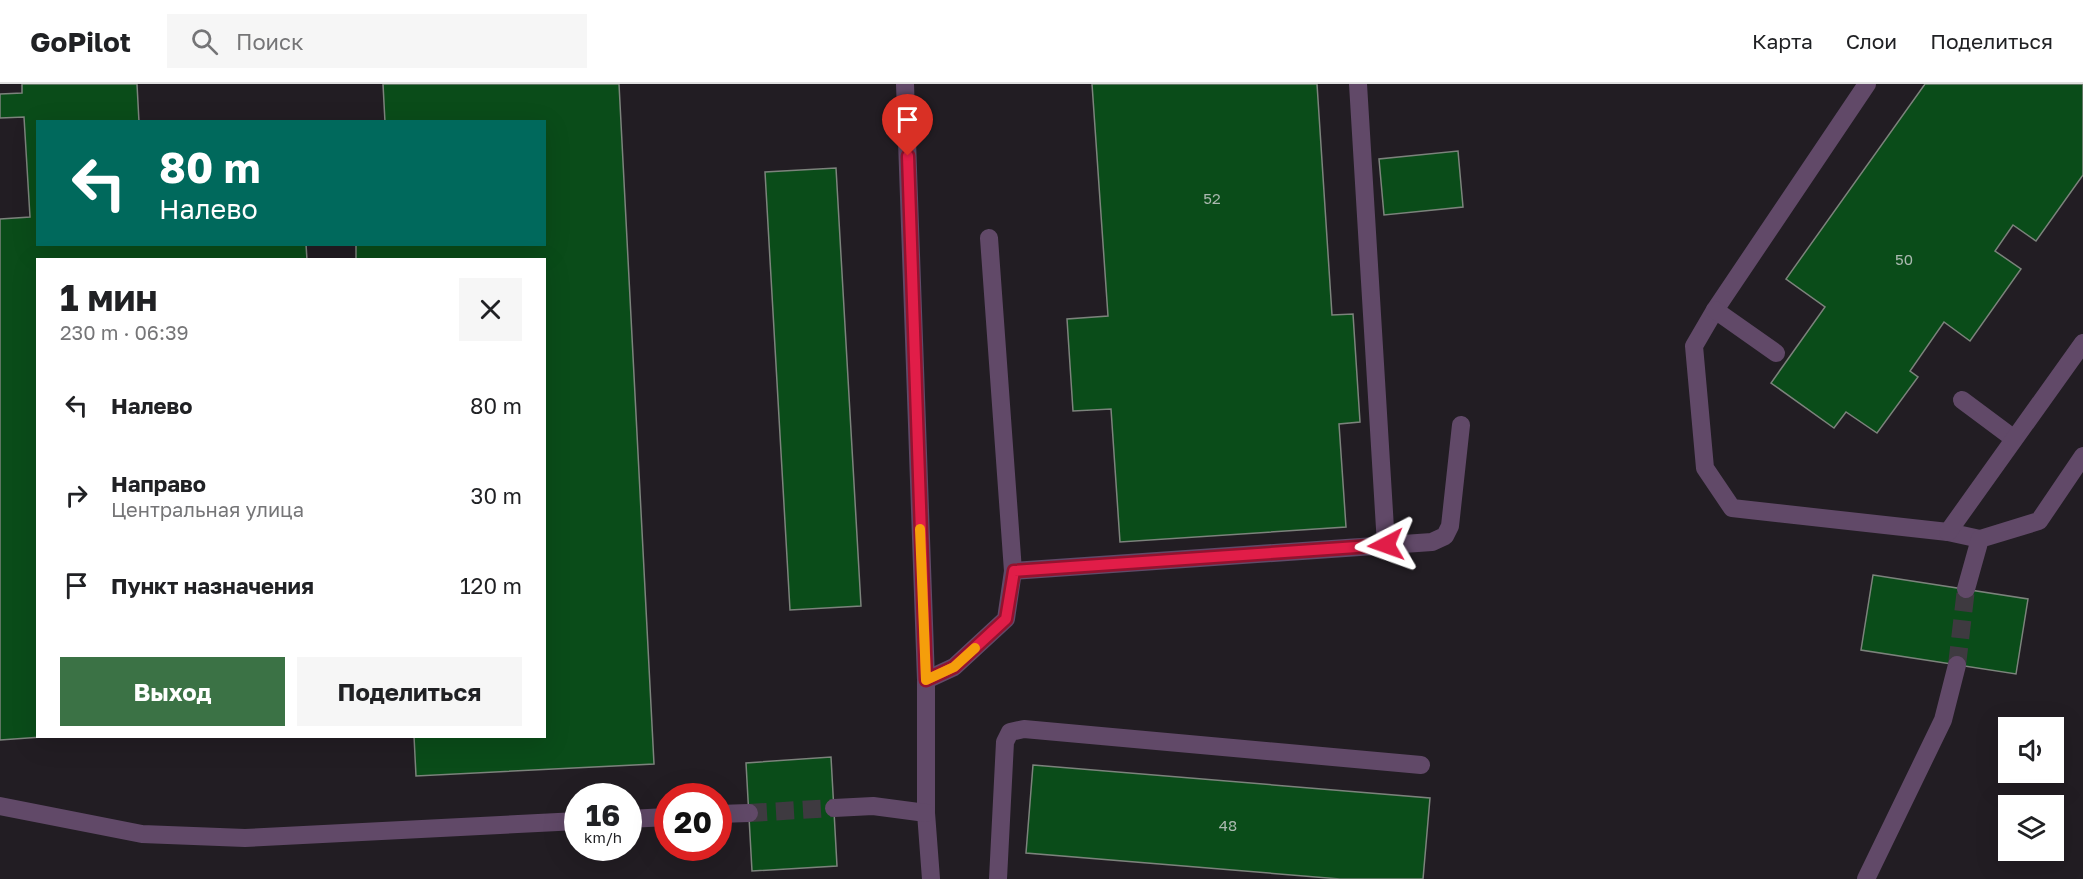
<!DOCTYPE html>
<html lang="ru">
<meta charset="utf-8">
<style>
body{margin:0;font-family:"Golos Text",sans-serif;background:#f6f6f6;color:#202124;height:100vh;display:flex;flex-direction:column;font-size:22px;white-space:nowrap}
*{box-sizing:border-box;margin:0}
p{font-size:20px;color:#757577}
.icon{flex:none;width:33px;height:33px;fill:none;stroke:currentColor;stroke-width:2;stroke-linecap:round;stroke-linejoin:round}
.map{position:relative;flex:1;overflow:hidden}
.sheet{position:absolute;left:36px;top:174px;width:510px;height:480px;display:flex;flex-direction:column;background:#fff;border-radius:0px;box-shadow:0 6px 24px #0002}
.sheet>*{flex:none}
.hud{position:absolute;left:36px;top:36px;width:510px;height:126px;border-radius:0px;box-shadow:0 6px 24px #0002;background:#00695c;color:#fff;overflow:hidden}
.controls{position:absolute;left:1998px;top:633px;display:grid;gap:12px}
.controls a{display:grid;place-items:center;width:66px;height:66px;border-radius:0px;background:#fff;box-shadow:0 6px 24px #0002;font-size:30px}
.speed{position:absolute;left:564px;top:699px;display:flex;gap:12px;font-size:30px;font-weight:700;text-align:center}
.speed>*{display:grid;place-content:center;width:78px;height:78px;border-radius:50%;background:#fff;box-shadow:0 6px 24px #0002;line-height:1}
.speed small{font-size:15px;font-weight:400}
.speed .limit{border:9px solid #d22;background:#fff;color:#111}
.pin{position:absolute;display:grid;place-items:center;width:51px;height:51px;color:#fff;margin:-62px -26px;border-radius:50% 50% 50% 0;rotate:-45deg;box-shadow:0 0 6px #0007}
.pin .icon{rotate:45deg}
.me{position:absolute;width:66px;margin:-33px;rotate:266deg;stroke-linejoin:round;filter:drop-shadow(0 0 4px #0008)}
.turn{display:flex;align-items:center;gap:21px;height:126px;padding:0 24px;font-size:27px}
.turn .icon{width:78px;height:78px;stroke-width:2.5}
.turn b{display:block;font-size:42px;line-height:51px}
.round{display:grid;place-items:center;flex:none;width:63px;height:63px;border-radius:0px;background:#f6f6f6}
.summary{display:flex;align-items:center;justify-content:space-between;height:102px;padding:0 24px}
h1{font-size:36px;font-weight:700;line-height:45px}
.button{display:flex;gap:12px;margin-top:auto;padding:12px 24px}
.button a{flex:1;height:69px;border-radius:0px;background:#3b7245;color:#fff;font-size:24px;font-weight:700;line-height:69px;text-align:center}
.button a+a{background:#f6f6f6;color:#202124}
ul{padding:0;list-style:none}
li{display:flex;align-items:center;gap:18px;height:90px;padding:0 24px}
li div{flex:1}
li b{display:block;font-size:22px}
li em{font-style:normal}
header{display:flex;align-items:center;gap:36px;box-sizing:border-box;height:84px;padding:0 30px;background:#fff;border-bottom:2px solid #e0e0e0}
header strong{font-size:28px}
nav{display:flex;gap:33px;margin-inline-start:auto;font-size:21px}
.search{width:420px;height:54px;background:#f6f6f6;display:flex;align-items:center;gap:15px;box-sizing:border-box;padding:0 21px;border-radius:0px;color:#757577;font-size:22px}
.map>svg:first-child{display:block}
.building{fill:#0a4c19;stroke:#7c837c;stroke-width:1.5}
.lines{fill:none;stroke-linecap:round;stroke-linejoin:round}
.minor-tunnel{stroke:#3e3a40;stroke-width:18;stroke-dasharray:18 9;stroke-linecap:butt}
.minor{stroke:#614968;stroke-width:18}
.route-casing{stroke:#92132f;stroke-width:15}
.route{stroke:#e11d48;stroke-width:10}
.slow{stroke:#f59e0b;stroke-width:10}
.labels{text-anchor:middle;stroke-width:6;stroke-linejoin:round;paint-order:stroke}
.number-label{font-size:15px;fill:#aab8af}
</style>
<header>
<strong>GoPilot</strong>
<div class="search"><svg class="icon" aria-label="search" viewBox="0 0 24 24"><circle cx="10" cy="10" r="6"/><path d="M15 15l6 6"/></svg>Поиск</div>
<nav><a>Карта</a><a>Слои</a><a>Поделиться</a></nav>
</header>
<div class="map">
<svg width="2083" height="795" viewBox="0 0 2083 795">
<rect width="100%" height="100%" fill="#221d23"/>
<g class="building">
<polygon points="22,0 137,0 139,38 38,38 38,160 306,160 307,176 38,176 38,652 56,652 0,656 0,135 30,133 24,33 0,34 0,10 22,9"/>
<polygon points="383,0 619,0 654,680 416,692 414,652 544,652 544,176 356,176 356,160 544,160 544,38 385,38"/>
<polygon points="1092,0 1317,0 1332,231 1353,230 1360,338 1339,340 1346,443 1120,458 1111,325 1073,327 1067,235 1108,232"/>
<polygon points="1925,0 2083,0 2083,91 2036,157 2013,141 1995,167 2021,185 1970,257 1944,238 1910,287 1918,293 1877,349 1846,328 1834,344 1771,299 1825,223 1786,195"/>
<polygon points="1458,67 1463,123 1384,131 1379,75"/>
<polygon points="836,84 861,522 790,526 765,88"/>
<polygon points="1873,491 2028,515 2016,590 1861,566"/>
<polygon points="831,673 837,782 752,787 746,679"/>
<polygon points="1033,681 1430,714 1423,795 1340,795 1026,769"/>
</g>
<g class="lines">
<g class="minor-tunnel">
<polyline points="1957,581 1966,505"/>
<polyline points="749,729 834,724"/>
</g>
<g class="minor">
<polyline points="905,0 926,596 926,729 931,795"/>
<polyline points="1358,0 1386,461"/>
<polyline points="1867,0 1715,226 1694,262 1705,384 1732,424 1948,448 1980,455"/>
<polyline points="1715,226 1776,269"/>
<polyline points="1962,316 2013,354"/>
<polyline points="1948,448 2083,259"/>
<polyline points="1013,487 1432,458 1445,452 1450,442 1461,341"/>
<polyline points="1966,505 1980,455 2039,437 2083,372"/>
<polyline points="926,596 954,583 1006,535 1013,487 989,154"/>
<polyline points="0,722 142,750 245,754 578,737"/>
<polyline points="834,724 873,722 926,729"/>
<polyline points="718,730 749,729"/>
<polyline points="628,735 668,733"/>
<polyline points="998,795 1005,658 1010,648 1024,645 1421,681"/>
<polyline points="1866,795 1943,636 1957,581"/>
</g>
</g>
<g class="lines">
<defs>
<polyline id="route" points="908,72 926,596 954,583 1006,535 1014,487 1386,461"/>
</defs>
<use href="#route" class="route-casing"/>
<use href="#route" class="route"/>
<polyline class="slow" points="920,445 926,596 954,583 975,564"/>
</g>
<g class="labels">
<g class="number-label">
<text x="1212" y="120">52</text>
<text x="1904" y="181">50</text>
<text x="1228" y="747">48</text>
</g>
</g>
</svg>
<div class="controls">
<a><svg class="icon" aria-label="sound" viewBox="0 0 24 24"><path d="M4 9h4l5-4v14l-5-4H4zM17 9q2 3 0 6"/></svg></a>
<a><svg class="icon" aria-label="layers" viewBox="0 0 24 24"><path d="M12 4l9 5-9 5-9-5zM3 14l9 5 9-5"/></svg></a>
</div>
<div class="speed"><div>16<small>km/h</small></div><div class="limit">20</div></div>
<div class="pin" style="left:908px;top:72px;background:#d93025"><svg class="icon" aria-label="arrive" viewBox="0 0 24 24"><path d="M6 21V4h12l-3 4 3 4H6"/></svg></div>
<svg class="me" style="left:1386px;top:461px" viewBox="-20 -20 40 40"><path d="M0-17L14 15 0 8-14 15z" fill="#e11d48" stroke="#fff" stroke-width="4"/></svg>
<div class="hud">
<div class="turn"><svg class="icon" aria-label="left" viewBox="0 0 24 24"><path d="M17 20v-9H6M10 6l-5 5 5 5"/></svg><div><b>80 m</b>Налево</div></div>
</div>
<section class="sheet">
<div class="summary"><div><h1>1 мин</h1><p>230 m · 06:39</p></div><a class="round"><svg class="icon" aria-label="close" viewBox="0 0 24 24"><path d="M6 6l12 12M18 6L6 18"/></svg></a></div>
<ul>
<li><svg class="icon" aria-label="left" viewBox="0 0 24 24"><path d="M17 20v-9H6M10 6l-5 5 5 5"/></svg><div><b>Налево</b></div><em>80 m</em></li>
<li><svg class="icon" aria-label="right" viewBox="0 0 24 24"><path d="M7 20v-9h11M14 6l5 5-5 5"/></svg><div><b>Направо</b><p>Центральная улица</p></div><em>30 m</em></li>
<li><svg class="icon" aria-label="arrive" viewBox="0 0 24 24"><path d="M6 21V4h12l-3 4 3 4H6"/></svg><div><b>Пункт назначения</b></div><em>120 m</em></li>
</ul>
<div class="button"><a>Выход</a><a>Поделиться</a></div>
</section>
</div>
